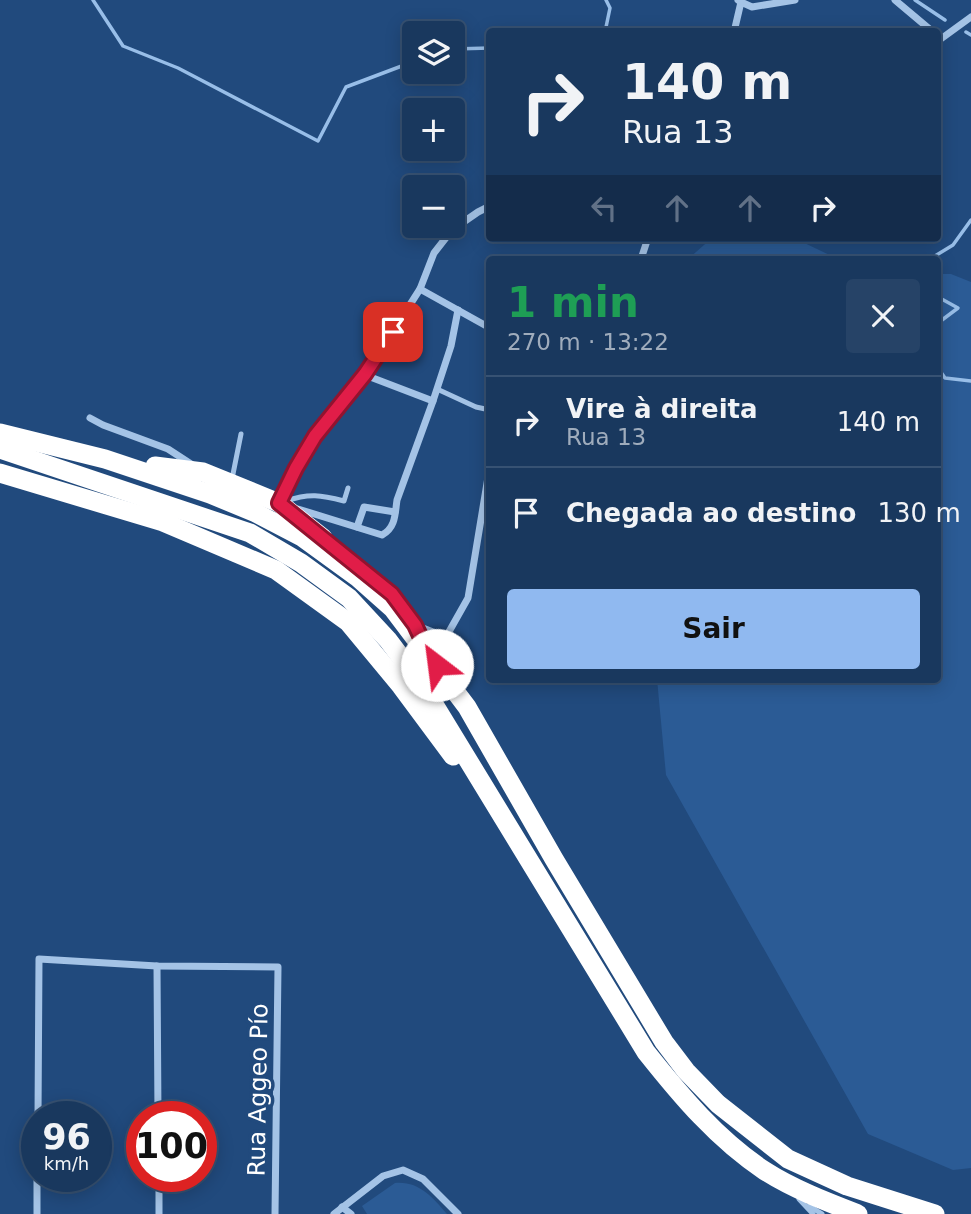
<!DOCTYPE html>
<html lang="pt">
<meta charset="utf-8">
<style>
body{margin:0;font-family:"DejaVu Sans",sans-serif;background:#264367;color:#f1f3f6;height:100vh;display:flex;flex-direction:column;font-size:26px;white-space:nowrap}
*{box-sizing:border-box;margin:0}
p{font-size:23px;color:#9facbc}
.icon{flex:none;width:38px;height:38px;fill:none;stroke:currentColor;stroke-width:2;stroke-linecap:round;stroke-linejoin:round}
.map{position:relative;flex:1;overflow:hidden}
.details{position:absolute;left:486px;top:256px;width:455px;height:427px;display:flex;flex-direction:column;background:#19385e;border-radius:7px;box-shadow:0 4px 18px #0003,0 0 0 2px #375273}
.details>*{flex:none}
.hud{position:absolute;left:486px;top:28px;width:455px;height:214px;border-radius:7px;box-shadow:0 4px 18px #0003,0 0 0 2px #375273;background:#19385e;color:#f1f3f6;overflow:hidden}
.fabs{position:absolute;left:402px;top:21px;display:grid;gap:14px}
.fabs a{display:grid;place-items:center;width:63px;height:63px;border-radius:7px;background:#19385e;box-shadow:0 4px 18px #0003,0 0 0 2px #375273;font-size:35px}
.speed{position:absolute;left:21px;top:1101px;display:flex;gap:14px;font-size:35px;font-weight:700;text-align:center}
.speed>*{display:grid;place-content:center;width:91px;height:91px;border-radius:50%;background:#19385e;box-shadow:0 4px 18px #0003,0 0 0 2px #375273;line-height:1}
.speed small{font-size:18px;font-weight:400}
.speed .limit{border:10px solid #d22;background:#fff;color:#111}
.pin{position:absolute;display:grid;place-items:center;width:60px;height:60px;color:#fff;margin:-30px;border-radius:14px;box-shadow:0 4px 10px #0006}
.me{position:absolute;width:77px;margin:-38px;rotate:330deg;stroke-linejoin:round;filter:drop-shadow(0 0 5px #0008)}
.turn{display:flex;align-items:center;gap:24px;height:147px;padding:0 21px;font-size:32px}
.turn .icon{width:91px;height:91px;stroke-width:2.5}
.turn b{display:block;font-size:49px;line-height:60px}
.lanes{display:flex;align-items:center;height:66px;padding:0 21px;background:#0003;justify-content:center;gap:35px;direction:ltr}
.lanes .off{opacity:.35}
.round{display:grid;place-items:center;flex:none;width:74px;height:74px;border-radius:7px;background:#264367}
.overview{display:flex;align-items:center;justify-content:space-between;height:119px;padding:0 21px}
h1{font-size:42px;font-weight:600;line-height:52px;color:#1e9e55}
.action{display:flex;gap:14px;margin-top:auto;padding:14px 21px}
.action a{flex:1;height:80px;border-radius:7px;background:#90b9f0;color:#111;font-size:28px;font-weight:600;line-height:80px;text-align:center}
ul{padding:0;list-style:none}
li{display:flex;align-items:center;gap:21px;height:91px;padding:0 21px;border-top:2px solid #375273}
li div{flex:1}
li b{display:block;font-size:26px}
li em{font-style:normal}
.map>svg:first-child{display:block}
.green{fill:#2b5b95}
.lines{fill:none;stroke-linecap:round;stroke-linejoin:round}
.stream{stroke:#98bee8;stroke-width:3.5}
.lane{stroke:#a4c3e6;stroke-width:5}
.street{stroke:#a4c3e6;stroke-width:7}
.highway{stroke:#fff;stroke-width:19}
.route-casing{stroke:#92132f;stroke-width:18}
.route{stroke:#e11d48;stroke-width:12}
.labels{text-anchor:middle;stroke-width:7;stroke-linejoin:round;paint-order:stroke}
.street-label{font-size:24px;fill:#fff;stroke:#214a7d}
</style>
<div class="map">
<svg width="971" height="1214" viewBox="0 0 971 1214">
<rect width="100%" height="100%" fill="#214a7d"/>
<g class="green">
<polygon points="712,238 794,238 838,259 688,259"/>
<polygon points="938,274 951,274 971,282 971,1168 953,1170 868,1134 666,775 657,679 938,679"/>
<path d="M395 1183C419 1181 432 1197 447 1214H367L362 1206Z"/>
</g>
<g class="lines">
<g class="stream">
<polyline points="93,0 123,46 178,68 318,141 346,87 415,61"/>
<polyline points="915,0 945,20"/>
<polyline points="605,32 610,8 606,0"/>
<polyline points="966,32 971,35"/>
<polyline points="453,49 490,48"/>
<polyline points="930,259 953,245 971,220"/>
<polyline points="938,297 958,308 938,323"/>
<polyline points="938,368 945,378 971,381"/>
</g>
<g class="lane">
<polyline points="437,389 476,407 490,410"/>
<polyline points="232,479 241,434"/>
<path d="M286 501C309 493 321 495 344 501L348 488"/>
<polyline points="799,1199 813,1214"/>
<polyline points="809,1206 822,1214"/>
</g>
<g class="street">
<polyline points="895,0 933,32"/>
<polyline points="741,2 752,7 795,0"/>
<polyline points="734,32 741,2 738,0"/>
<polyline points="938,41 971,17"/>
<polyline points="641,259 648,238"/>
<polyline points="420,289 490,328"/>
<polyline points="365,375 433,401"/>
<polyline points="90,418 103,425 168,449 191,464"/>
<polyline points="280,501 296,468 315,436 365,375 420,289 434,253 452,230 478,212 490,206"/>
<path d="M298 509 382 535C396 528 395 513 397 500L433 401 451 346 458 310"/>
<polyline points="357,527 364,507 395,512"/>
<polyline points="415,625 446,637"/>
<polyline points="446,671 446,637 468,598 490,465"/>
<polyline points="157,966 158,1116"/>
<polyline points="38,1116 39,959 157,966 278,967 275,1214"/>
<polyline points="159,1176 159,1214"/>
<polyline points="342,1207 351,1214"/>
<polyline points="37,1214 37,1176"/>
<polyline points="334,1214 383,1176 403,1170 423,1179 458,1214"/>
</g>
<g class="highway">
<polyline points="0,433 105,459 210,494 256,513 302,537 357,577 393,609 467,707 554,859 664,1042 686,1071 718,1104 788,1159 847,1186 935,1214"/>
<path d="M0 449 250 533 301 563 349 598 388 640 424 688 646 1052C681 1096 717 1139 765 1171 793 1189 827 1202 858 1214"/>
<polyline points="155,466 203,472 279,503 323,538"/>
<polyline points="0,473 163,522 276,570 348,622 401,686 453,756"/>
</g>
</g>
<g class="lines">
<defs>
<polyline id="route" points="393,332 365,374 315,436 296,468 279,503 392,594 415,625 428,653 437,665"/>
</defs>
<use href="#route" class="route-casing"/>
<use href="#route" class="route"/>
</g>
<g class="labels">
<g class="street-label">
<text transform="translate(258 1090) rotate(-89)" y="8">Rua Aggeo Pío</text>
</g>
</g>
</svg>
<div class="fabs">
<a><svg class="icon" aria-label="layers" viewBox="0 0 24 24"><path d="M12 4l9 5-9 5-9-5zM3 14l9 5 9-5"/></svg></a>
<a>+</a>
<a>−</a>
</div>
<div class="speed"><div>96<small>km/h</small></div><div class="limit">100</div></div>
<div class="pin" style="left:393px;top:332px;background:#d93025"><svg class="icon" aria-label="arrive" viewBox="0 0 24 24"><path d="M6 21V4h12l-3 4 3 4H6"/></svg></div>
<svg class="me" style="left:437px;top:665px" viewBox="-20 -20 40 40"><circle r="19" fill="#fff"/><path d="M0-13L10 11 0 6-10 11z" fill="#e11d48"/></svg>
<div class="hud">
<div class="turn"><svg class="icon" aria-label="right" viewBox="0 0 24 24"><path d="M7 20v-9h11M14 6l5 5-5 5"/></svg><div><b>140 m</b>Rua 13</div></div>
<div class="lanes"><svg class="icon off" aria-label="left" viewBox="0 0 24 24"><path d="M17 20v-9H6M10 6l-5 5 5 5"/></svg><svg class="icon off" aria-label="ahead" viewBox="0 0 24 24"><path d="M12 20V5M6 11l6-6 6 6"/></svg><svg class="icon off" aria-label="ahead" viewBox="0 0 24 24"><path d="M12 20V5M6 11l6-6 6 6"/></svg><svg class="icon" aria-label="right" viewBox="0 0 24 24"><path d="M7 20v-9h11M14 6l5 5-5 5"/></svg></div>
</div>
<section class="details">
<div class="overview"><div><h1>1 min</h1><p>270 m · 13:22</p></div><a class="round"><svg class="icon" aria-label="close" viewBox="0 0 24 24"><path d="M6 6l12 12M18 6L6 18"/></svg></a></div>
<ul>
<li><svg class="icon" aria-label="right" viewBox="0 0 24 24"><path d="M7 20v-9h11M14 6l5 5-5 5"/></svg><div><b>Vire à direita</b><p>Rua 13</p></div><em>140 m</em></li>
<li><svg class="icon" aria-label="arrive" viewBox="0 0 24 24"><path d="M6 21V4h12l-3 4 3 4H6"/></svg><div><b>Chegada ao destino</b></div><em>130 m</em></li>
</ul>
<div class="action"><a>Sair</a></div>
</section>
</div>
